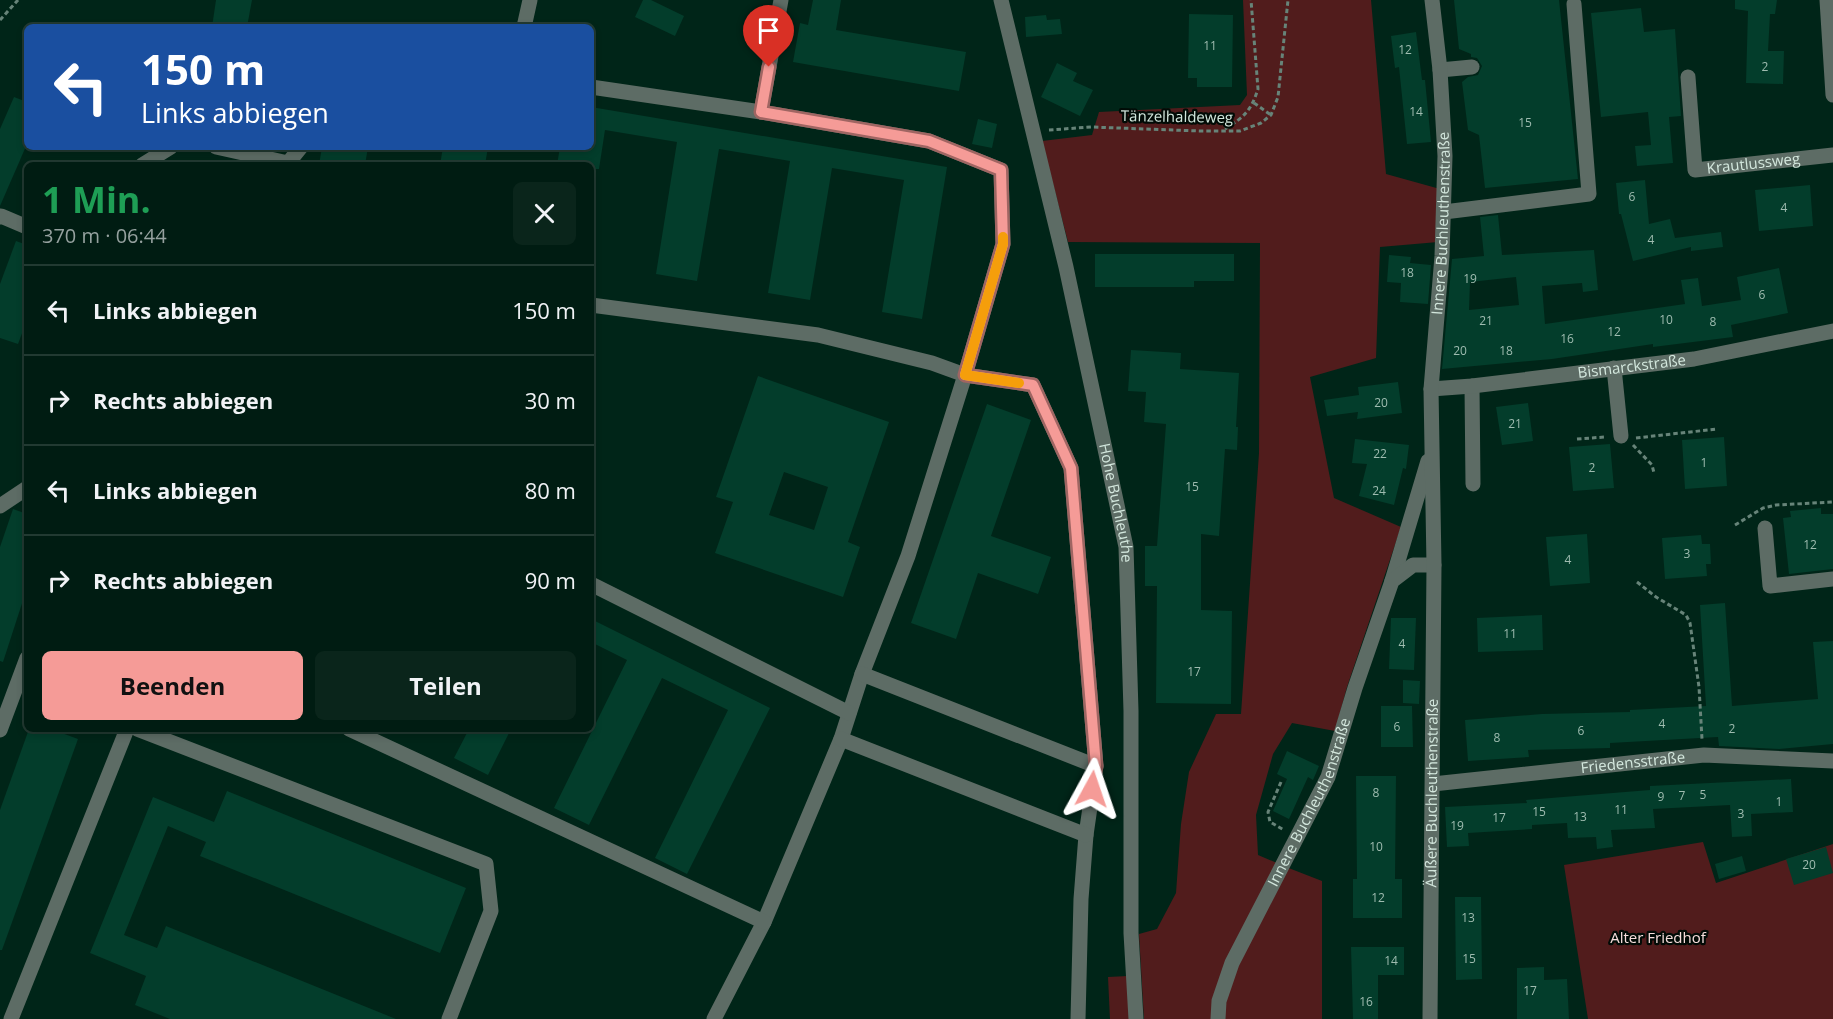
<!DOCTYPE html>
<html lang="de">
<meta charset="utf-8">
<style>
body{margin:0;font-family:"Open Sans",sans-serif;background:#0a251b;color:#f1f3f6;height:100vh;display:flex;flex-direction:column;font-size:22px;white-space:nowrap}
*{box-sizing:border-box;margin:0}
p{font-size:20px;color:#95a19f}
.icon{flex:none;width:33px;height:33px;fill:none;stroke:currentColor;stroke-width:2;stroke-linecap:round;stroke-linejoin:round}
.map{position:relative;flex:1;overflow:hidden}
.side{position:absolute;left:24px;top:162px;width:570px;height:570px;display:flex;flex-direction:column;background:#001c12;border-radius:9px;box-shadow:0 3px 9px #0003,0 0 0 2px #223a32}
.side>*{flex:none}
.banner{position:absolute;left:24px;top:24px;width:570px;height:126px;border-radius:9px;box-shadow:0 3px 9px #0003,0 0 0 2px #223a32;background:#1a4fa0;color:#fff;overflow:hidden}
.pin{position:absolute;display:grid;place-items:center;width:51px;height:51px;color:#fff;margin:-62px -26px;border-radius:50% 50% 50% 0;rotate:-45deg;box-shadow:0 0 6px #0007}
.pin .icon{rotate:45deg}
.me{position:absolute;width:66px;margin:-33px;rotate:5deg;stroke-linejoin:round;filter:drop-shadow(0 0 4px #0008)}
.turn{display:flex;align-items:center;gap:21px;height:126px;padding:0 18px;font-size:27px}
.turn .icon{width:78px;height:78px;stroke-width:2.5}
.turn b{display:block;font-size:42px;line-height:51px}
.round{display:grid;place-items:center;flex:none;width:63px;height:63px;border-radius:9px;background:#0a251b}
.headline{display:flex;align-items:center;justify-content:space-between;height:102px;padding:0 18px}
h1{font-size:36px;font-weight:700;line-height:45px;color:#1e9e55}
.primary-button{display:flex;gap:12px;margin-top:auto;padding:12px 18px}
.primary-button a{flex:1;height:69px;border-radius:9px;background:#f59b97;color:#111;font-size:24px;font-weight:700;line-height:69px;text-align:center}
.primary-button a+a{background:#0a251b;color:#f1f3f6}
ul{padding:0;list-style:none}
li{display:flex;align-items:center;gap:18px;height:90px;padding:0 18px;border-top:2px solid #223a32}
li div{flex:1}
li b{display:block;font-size:22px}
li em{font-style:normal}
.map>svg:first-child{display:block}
.green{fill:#511c1c}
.building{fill:#033d2b;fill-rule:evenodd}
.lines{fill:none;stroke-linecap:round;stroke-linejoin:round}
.path{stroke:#678479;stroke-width:3;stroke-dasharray:4.5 3;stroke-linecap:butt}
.minor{stroke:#5d6c65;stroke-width:15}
.route-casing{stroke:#9f6562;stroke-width:15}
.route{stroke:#f59b97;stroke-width:10}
.slow{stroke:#f59e0b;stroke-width:10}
.labels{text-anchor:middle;stroke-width:4.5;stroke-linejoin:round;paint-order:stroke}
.number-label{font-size:12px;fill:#9fbcb0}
.street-label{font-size:15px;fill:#d3e7dd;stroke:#010b06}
.park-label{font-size:15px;fill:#f6dddb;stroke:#010b06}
</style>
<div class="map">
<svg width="1833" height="1019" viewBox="0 0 1833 1019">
<rect width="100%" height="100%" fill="#002518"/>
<g class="green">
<polygon points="1243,0 1371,0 1386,174 1440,189 1438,242 1380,247 1376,358 1310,377 1334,498 1401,527 1347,687 1335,731 1292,723 1273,754 1256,815 1258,855 1277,863 1213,1019 1144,1019 1139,934 1157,929 1176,893 1181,824 1189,772 1216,714 1241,714 1259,453 1260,243 1068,242 1042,141 1092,135 1099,112 1240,105 1247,95"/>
<polygon points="1703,842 1716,883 1833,844 1833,1019 1588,1019 1564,865"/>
<path d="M1286 867 1322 881V1019H1224C1228 963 1261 915 1286 867Z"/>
<polygon points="1128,976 1130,1019 1110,1019 1108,977"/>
</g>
<g class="building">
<polygon points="216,0 252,0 247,27 212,27"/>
<polygon points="643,0 651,0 684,16 675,36 635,17"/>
<polygon points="813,0 841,0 836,30 966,52 959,91 793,62 800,23 808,25"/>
<polygon points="1454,0 1559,0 1578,179 1485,188 1479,135 1468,130 1462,82 1468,77 1478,75 1482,66 1477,58 1471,57 1471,54 1459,49"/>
<polygon points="1735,0 1777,0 1775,14 1770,14 1768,51 1784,51 1783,84 1746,83 1748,11 1735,9"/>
<polygon points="1641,8 1644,32 1675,29 1681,116 1669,117 1673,163 1637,166 1635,146 1651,145 1648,112 1601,117 1591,13"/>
<polygon points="1189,14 1233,15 1232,87 1197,87 1197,78 1188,78"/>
<polygon points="1046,15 1047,20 1060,19 1062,34 1026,37 1025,17"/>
<polygon points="1416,32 1422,80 1425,80 1431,142 1407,144 1399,67 1395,68 1391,36"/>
<polygon points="1057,63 1077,73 1073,81 1093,90 1080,116 1041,97"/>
<polygon points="14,97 27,102 27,144 0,206 0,129"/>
<polygon points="591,107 947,167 922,319 882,312 904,180 832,168 810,300 768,293 790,161 719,149 697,281 656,274 677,142 605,130 599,169 591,169 591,165 557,165 560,147 591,147"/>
<polygon points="978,119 997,124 992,148 972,144"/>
<polygon points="322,147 368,147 365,165 319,165"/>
<polygon points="443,147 488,147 485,165 440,165"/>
<polygon points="1645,180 1649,224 1670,219 1675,238 1721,232 1723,247 1691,251 1691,247 1633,261 1621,214 1619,214 1616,183"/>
<polygon points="1810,185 1813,226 1759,231 1755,190"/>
<path d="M1498 215 1502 255 1594 250 1598 290 1583 292 1582 283 1542 286 1545 324 1685 304 1681 280 1698 278 1702 306 1741 300 1737 277 1779 268 1788 313 1731 325 1733 337 1653 347V344L1552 359 1442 369 1452 259 1484 256 1480 217ZM1516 277 1519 305 1469 310 1470 282Z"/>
<polygon points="16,241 27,245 27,320 18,344 0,338 0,284"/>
<polygon points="1095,254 1234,254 1234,281 1194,281 1194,287 1095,287"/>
<polygon points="1389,255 1411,257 1410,263 1431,265 1428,304 1400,302 1401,283 1387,282"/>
<polygon points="1131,350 1181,353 1180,369 1239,373 1236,427 1238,427 1237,450 1225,449 1219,536 1201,534 1201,610 1232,611 1231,704 1156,703 1157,586 1145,586 1145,546 1157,546 1166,424 1144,422 1146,392 1128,391"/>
<path d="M758 376 889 422 848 542 860 547 843 597 715 553 733 502 716 497ZM784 472 828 487 814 530 769 515Z"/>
<polygon points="1398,382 1402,413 1357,419 1358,412 1327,416 1324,400 1359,395 1358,387"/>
<polygon points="1528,403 1533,441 1502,445 1496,407"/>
<polygon points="987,404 1031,420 991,536 1051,557 1038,594 978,573 956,639 911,623"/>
<polygon points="1724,437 1727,486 1685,489 1682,440"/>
<polygon points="1355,439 1409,445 1406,469 1403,468 1394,505 1359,496 1367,464 1352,463"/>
<polygon points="1610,444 1614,488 1573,491 1569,447"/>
<polygon points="1821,508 1821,514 1833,514 1833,569 1789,574 1783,518 1791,517 1790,511"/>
<polygon points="13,509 27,514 27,588 3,662 0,661 0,547"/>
<polygon points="1587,534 1590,583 1550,586 1546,537"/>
<polygon points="1701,535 1702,544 1710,544 1711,564 1706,564 1707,576 1665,579 1662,538"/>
<polygon points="1725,603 1732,706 1818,699 1813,642 1833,641 1833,744 1779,749 1719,746 1718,737 1610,743 1610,748 1528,750 1529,757 1468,761 1465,720 1542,714 1630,712 1630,710 1706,706 1700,605"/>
<polygon points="1542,615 1543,650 1478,652 1477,618"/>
<polygon points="1391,618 1416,618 1414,670 1389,669"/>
<polygon points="591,619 770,708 687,874 655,858 728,710 662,678 589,825 554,808 627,660 591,642"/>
<polygon points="1403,680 1420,681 1419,704 1403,703"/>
<polygon points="1381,706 1412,706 1413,747 1381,747"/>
<polygon points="29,729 51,729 78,739 2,950 0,950 0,810"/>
<polygon points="469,729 511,729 488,775 454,758"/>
<polygon points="1287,751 1319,766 1313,780 1308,777 1289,819 1273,811 1287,779 1277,774"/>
<polygon points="1356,776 1396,776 1395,879 1402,879 1402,918 1353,918 1353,879 1357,879"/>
<polygon points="1791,779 1793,812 1751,814 1752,836 1732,837 1730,805 1653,809 1655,828 1611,830 1613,847 1597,849 1596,837 1568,838 1567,823 1532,825 1532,829 1468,833 1469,846 1447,847 1445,807 1527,803 1526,800 1650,790 1650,786"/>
<polygon points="227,791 466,888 440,953 200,856 206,842 168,826 124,935 157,948 166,926 396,1019 170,1019 135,1005 146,976 90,953 153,797 214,822"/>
<polygon points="1826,847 1833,873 1794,885 1786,859"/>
<polygon points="1742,856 1746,871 1719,879 1715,864"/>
<polygon points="1455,897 1481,897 1482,979 1456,980"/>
<polygon points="1351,947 1404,947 1404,975 1378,975 1378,1019 1353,1019"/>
<polygon points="1544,967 1544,980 1567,979 1569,1019 1517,1019 1517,968"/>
</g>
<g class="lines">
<g class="path">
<polyline points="0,20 18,0"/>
<polyline points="1254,103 1271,115"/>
<path d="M1225 129C1244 117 1251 111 1258 89L1251 0"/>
<polyline points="1049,130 1091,127 1200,131 1240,131 1261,123 1271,115 1278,97 1288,0"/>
<polyline points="1636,438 1717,429"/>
<polyline points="1577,439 1605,437"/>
<polyline points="1633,445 1652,465 1654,473"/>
<polyline points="1735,525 1763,508 1776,505 1833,502"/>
<polyline points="1637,582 1656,597 1686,615 1690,623 1699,687 1702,739"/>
<polyline points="1281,782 1268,812 1270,822 1284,830"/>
</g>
<g class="minor">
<path id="s1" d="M1001 0 1066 267 1126 547 1131 711V933L1136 1019"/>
<polyline points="1827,0 1833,95"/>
<polyline points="524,27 530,0"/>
<polyline points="1440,70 1472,67"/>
<path id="s2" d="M1688 77 1695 170 1833 155"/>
<polyline points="591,87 761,112 929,141 1001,170 1003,244 965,375 908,556 862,674 841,739 764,922 714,1019"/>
<polyline points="761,112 781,0"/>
<polyline points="216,147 288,163 301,147"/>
<polyline points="142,165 171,147"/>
<polyline points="1444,212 1589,194 1574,4"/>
<polyline points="0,217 1,216 27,227"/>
<polyline points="591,305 818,335 932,363 965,375 1033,385 1071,468 1096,766 1086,835 1081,899 1078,1019"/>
<polyline points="1614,368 1621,436"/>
<polyline points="1472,386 1473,484"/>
<path id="s3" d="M1431 389 1472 386 1694 359 1833 331"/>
<polyline points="0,506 27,488"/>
<polyline points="1765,528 1770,586 1833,579"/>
<polyline points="1392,581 1428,461"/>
<polyline points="591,584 849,713"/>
<polyline points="862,674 1096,766"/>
<polyline points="137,729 486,864 491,911 449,1019"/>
<polyline points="349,729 764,922"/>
<polyline points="0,730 27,658"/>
<polyline points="841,739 1086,835"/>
<path id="s4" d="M1433 784 1704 755 1833 761"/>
<polyline points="11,1019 127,729"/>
<path id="s5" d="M1218 1019 1219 1001 1232 963 1328 777 1355 688 1392 581 1413 565H1434"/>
<path id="s6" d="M1430 1019 1434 565 1431 389 1442 256 1445 156 1440 70 1432 0"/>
</g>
</g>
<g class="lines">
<defs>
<polyline id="route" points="769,67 761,112 929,141 1001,170 1003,244 965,375 1033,385 1071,468 1096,766 1092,789"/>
</defs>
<use href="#route" class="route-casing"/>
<use href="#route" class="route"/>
<polyline class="slow" points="1003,237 1003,244 965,375 1019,383"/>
</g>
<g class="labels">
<g class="number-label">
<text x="1210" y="50">11</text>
<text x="1405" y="54">12</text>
<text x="1765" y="71">2</text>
<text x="1416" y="116">14</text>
<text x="1525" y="127">15</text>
<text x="1632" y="201">6</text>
<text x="1784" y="212">4</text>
<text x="1651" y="244">4</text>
<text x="1407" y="277">18</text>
<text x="1470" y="283">19</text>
<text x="1762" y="299">6</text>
<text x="1666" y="324">10</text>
<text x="1486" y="325">21</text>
<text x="1713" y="326">8</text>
<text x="1614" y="336">12</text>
<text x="1567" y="343">16</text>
<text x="1460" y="355">20</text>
<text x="1506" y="355">18</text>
<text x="1381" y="407">20</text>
<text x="1515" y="428">21</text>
<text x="1380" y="458">22</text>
<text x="1704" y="467">1</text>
<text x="1592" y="472">2</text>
<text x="1192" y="491">15</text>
<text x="1379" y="495">24</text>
<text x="1810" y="549">12</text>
<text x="1687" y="558">3</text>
<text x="1568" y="564">4</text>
<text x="1510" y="638">11</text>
<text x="1402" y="648">4</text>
<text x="1194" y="676">17</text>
<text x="1662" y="728">4</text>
<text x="1397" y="731">6</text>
<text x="1732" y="733">2</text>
<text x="1581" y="735">6</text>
<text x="1497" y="742">8</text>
<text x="1376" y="797">8</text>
<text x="1703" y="799">5</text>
<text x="1682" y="800">7</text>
<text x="1661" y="801">9</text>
<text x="1779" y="806">1</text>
<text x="1621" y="814">11</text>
<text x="1539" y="816">15</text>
<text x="1741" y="818">3</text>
<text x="1580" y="821">13</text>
<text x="1499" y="822">17</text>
<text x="1457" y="830">19</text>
<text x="1376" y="851">10</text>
<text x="1809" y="869">20</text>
<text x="1378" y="902">12</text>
<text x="1468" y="922">13</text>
<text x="1469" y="963">15</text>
<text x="1391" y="965">14</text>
<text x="1530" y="995">17</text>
<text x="1366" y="1006">16</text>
</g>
<g class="street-label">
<text transform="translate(1177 117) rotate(1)" y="5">Tänzelhaldeweg</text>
<text dy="5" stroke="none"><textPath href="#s2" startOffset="152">Krautlussweg</textPath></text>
<text dy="5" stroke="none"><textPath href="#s6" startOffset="796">Innere Buchleuthenstraße</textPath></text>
<text dy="5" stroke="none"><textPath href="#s3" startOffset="202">Bismarckstraße</textPath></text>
<text dy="5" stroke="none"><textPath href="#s1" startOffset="516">Hohe Buchleuthe</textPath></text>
<text dy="5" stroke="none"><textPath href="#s4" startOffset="201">Friedensstraße</textPath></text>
<text dy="5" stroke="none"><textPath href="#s6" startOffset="226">Äußere Buchleuthenstraße</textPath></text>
<text dy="5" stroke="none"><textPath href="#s5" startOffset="237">Innere Buchleuthenstraße</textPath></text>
</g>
<g class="park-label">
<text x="1658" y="943">Alter Friedhof</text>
</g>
</g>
</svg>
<div class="pin" style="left:769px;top:67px;background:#d93025"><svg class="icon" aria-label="arrive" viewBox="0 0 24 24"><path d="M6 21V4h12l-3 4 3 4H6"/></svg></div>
<svg class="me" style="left:1092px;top:789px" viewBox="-20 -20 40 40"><path d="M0-17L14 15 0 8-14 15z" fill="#f59b97" stroke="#fff" stroke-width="4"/></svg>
<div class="banner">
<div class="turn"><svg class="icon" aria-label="left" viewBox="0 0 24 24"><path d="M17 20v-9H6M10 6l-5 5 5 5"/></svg><div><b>150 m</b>Links abbiegen</div></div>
</div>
<section class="side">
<div class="headline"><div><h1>1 Min.</h1><p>370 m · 06:44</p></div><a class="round"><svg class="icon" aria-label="close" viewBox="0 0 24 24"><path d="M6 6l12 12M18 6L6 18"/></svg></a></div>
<ul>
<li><svg class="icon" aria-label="left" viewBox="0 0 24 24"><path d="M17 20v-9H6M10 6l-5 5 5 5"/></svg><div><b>Links abbiegen</b></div><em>150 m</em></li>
<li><svg class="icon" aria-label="right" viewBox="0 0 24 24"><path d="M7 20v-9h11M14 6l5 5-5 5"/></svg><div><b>Rechts abbiegen</b></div><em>30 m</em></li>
<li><svg class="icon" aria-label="left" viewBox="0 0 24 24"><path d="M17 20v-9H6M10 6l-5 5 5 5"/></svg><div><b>Links abbiegen</b></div><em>80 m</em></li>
<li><svg class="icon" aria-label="right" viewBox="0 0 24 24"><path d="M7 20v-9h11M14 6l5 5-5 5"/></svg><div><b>Rechts abbiegen</b></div><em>90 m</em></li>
</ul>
<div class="primary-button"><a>Beenden</a><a>Teilen</a></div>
</section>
</div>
